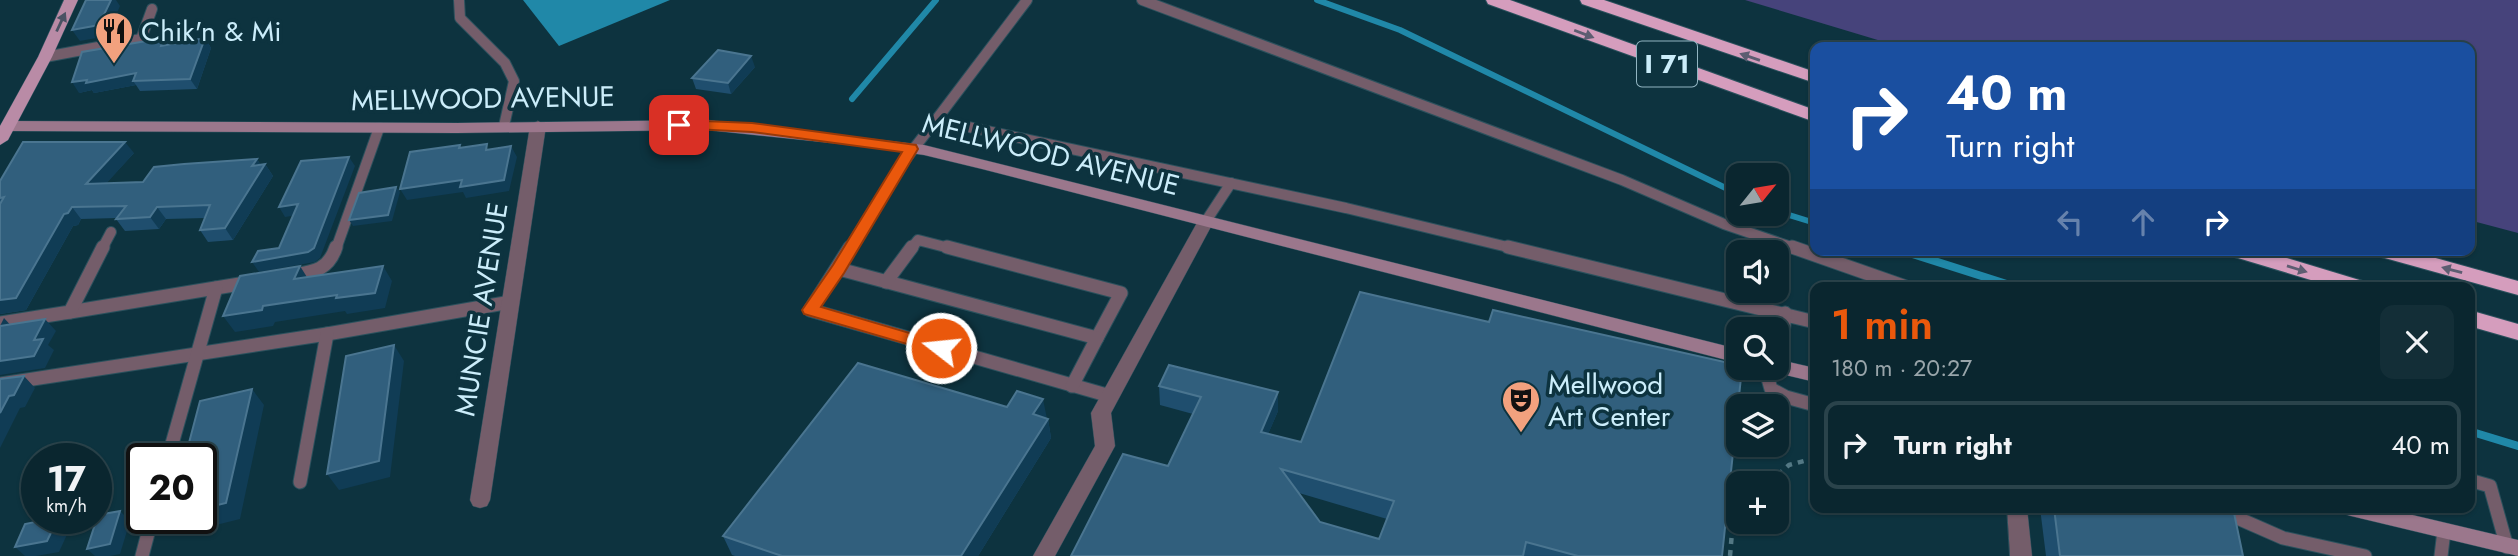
<!DOCTYPE html>
<meta charset="utf-8">
<style>
body{margin:0;font-family:Jost,sans-serif;background:#132e37;color:#f1f3f6;height:100vh;display:flex;flex-direction:column;font-size:26px;white-space:nowrap}
*{box-sizing:border-box;margin:0}
p{font-size:23px;color:#99a5aa}
.icon{flex:none;width:38px;height:38px;fill:none;stroke:currentColor;stroke-width:2;stroke-linecap:round;stroke-linejoin:round}
.map{position:relative;flex:1;overflow:hidden}
.details{position:absolute;left:1810px;top:282px;width:665px;height:231px;display:flex;flex-direction:column;background:#0a262f;border-radius:14px;box-shadow:0 2px 5px #0004,0 0 0 2px #2a434b}
.details>*{flex:none}
.hud{position:absolute;left:1810px;top:42px;width:665px;height:214px;border-radius:14px;box-shadow:0 2px 5px #0004,0 0 0 2px #2a434b;background:#1a4fa0;color:#fff;overflow:hidden}
.needle{width:46px;rotate:60deg}
.tools{position:absolute;left:1726px;top:163px;display:grid;gap:14px}
.tools a{display:grid;place-items:center;width:63px;height:63px;border-radius:14px;background:#0a262f;box-shadow:0 2px 5px #0004,0 0 0 2px #2a434b;font-size:35px}
.speed{position:absolute;left:21px;top:443px;display:flex;gap:14px;font-size:35px;font-weight:700;text-align:center}
.speed>*{display:grid;place-content:center;width:91px;height:91px;border-radius:50%;background:#0a262f;box-shadow:0 2px 5px #0004,0 0 0 2px #2a434b;line-height:1}
.speed small{font-size:18px;font-weight:400}
.speed .limit{border:4px solid #111;border-radius:10px;background:#fff;color:#111}
.pin{position:absolute;display:grid;place-items:center;width:60px;height:60px;color:#fff;margin:-30px;border-radius:14px;box-shadow:0 4px 10px #0006}
.me{position:absolute;width:77px;margin:-38px;rotate:286deg;stroke-linejoin:round;filter:drop-shadow(0 0 5px #0008)}
.turn{display:flex;align-items:center;gap:24px;height:147px;padding:0 21px;font-size:32px}
.turn .icon{width:91px;height:91px;stroke-width:2.5}
.turn b{display:block;font-size:49px;line-height:60px}
.lanes{display:flex;align-items:center;height:66px;padding:0 21px;background:#0003;justify-content:center;gap:35px;direction:ltr}
.lanes .off{opacity:.35}
.round{display:grid;place-items:center;flex:none;width:74px;height:74px;border-radius:14px;background:#132e37}
.overview{display:flex;align-items:center;justify-content:space-between;height:119px;padding:0 21px}
h1{font-size:42px;font-weight:600;line-height:52px;color:#ea580c}
ul{padding:0;list-style:none}
li{display:flex;align-items:center;gap:21px;height:88px;margin:0 14px 10px;padding:0 7px;border:4px solid #2a434b;border-radius:14px}
li div{flex:1}
li b{display:block;font-size:26px}
li em{font-style:normal}
.map>svg:first-child{display:block}
.green{fill:#46437b}
.water{fill:#2088a8}
.lines{fill:none;stroke-linecap:round;stroke-linejoin:round}
.stream-far1{stroke:#2088a8;stroke-width:6}
.stream{stroke:#2088a8;stroke-width:8}
.lane-far1-casing{stroke:#2b515d;stroke-width:12}
.lane-casing{stroke:#2b515d;stroke-width:15}
.street-casing{stroke:#2b515d;stroke-width:1}
.secondary-casing{stroke:#2b515d;stroke-width:1}
.primary-casing{stroke:#2b515d;stroke-width:1}
.highway-casing{stroke:#2b515d;stroke-width:2}
.path{stroke:#537884;stroke-width:4.5;stroke-dasharray:6 6;stroke-linecap:butt}
.lane-far1{stroke:#745d6a;stroke-width:10}
.lane{stroke:#745d6a;stroke-width:13}
.street{fill:#745d6a;fill-rule:evenodd}
.secondary{fill:#9b778c;fill-rule:evenodd}
.primary{fill:#b98ba6;fill-rule:evenodd}
.highway{fill:#d59dbd;fill-rule:evenodd}
.wall{fill:#1f4e6e;fill-rule:evenodd}
.shaded-wall{fill:#103c55}
.building{fill:#315f7d;stroke:#4a7590;stroke-width:2;fill-rule:evenodd}
.oneway{fill:#495263}
.oneway2{fill:#5d5d71}
.route{fill:#ea580c;stroke:#983908;stroke-width:2}
.labels{text-anchor:middle;stroke-width:7;stroke-linejoin:round;paint-order:stroke}
.shield{fill:#0d333f;stroke:#92b5c2;stroke-width:2}
.shield-label{font-size:26px;font-weight:bold;fill:#cbedfa}
.poi-label{font-size:28px;fill:#cbedfa;stroke:#0d333f;text-anchor:start}
.street-label{font-size:28px;fill:#cbedfa;stroke:#0d333f}
</style>
<div class="map">
<svg width="2518" height="556" viewBox="0 0 2518 556">
<rect width="100%" height="100%" fill="#0d333f"/>
<polygon class="green" points="1745,0 2518,0 2518,233 2469,220 2469,47 1901,47"/>
<polygon class="water" points="523,0 670,0 559,46"/>
<g class="lines">
<g class="stream-far1">
<polyline points="1317,0 1400,30 1738,194"/>
<polyline points="852,99 936,0"/>
<polyline points="1776,211 1815,223"/>
</g>
<g class="stream">
<polyline points="1900,250 2016,287"/>
<polyline points="2469,431 2518,446"/>
</g>
<defs>
<g id="lane-far1">
<polyline points="459,0 460,18 505,63 514,81 504,126"/>
<polyline points="1142,0 1622,180 1724,224 1797,249"/>
<polyline points="45,57 141,39 152,9"/>
<polyline points="936,120 1027,0"/>
<polyline points="1206,221 1231,183"/>
<polyline points="102,249 111,232"/>
<polyline points="336,249 379,128"/>
<polyline points="849,249 901,165 936,120 1346,208 1516,249"/>
<polyline points="911,249 918,240 953,249"/>
</g>
<g id="lane">
<polyline points="850,247 810,310 1110,396"/>
<polyline points="947,247 1121,293 1097,338"/>
<polyline points="1508,247 1815,322"/>
<polyline points="1792,247 1906,287"/>
<polyline points="839,269 1097,338 1072,386"/>
<path d="M288 276C311 272 328 272 336 247"/>
<polyline points="886,282 912,247"/>
<polyline points="70,312 252,282"/>
<polyline points="0,323 70,312 103,247"/>
<polyline points="1780,367 1785,313"/>
<polyline points="1765,368 1771,389 1786,397 1815,405"/>
<polyline points="0,384 327,334 511,302"/>
<polyline points="168,458 216,288"/>
<polyline points="2469,480 2490,486 2507,547"/>
<polyline points="300,482 327,334"/>
<polyline points="2203,508 2226,513 2283,538 2365,556"/>
<polyline points="142,556 152,518"/>
<polyline points="2441,556 2444,531"/>
</g>
<g id="street">
<polygon points="538,121 546,126 490,500 487,506 480,508 473,506 470,500 530,126"/>
<polygon points="1206,215 1214,221 1111,413 1115,446 1055,556 1033,556 1095,446 1091,413 1198,221"/>
<polygon points="2007,508 2027,508 2032,556 2010,556"/>
</g>
<g id="secondary">
<polygon points="707,120 924,145 1738,349 1738,363 982,169 924,155 861,146 707,130 457,133 7,131 0,127 2,123 7,121 457,123"/>
<polygon points="1776,359 1815,368 1815,382 1769,371 1768,368 1776,368"/>
<polygon points="2341,508 2383,508 2518,540 2518,556 2351,516 2344,514"/>
</g>
<polygon id="primary" points="64,0 78,0 52,57 8,140 0,145 0,126 38,57"/>
<g id="highway">
<polygon points="1486,0 1510,0 1815,110 1815,122 1488,4"/>
<polygon points="1580,0 1604,0 1815,72 1815,83 1582,4"/>
<polygon points="2225,250 2260,250 2366,282 2370,287 2334,287 2228,255"/>
<polygon points="2371,250 2407,250 2518,281 2518,295 2374,255"/>
<polygon points="2469,310 2518,324 2518,340 2469,326"/>
</g>
</defs>
<use href="#lane-far1" class="lane-far1-casing"/>
<use href="#lane" class="lane-casing"/>
<use href="#street" class="street-casing"/>
<use href="#secondary" class="secondary-casing"/>
<use href="#primary" class="primary-casing"/>
<use href="#highway" class="highway-casing"/>
<g class="path">
<polyline points="1769,483 1789,465 1815,458"/>
<polyline points="1730,556 1734,509 1738,510"/>
</g>
<use href="#lane-far1" class="lane-far1"/>
<use href="#lane" class="lane"/>
<use href="#street" class="street"/>
<use href="#secondary" class="secondary"/>
<use href="#primary" class="primary"/>
<use href="#highway" class="highway"/>
</g>
<g class="wall">
<polygon points="164,38 168,45 205,38 211,48 197,89 140,91 136,85 94,93 92,90 79,93"/>
<polygon points="755,67 731,94 696,89 692,78"/>
<polygon points="134,153 106,183 143,182 257,159 260,164 265,164 273,176 233,240 208,242 200,230 205,218 166,219 159,229 125,231 116,219 117,218 81,219 78,225 73,226 26,310 0,314 0,181"/>
<path d="M1159 386 1278 392V411L1268 434 1722 556H1071L1168 466 1193 414 1160 405ZM1299 493 1387 519 1379 539 1320 522Z"/>
<polygon points="1047,418 1048,419 1051,438 978,556 735,556 732,555 723,536"/>
<polygon points="2040,508 2233,508 2243,556 2046,556"/>
</g>
<g class="shaded-wall">
<polygon points="111,0 116,0 120,6 107,36 80,41 72,30"/>
<polygon points="164,38 171,48 161,46"/>
<polygon points="205,38 211,48 197,89 190,79"/>
<polygon points="751,56 755,67 731,94 728,83"/>
<polygon points="136,73 133,81 136,85 94,93 92,90 79,93 72,82"/>
<polygon points="125,142 134,153 95,196 86,184"/>
<polygon points="511,146 517,157 509,191 466,198 463,192 407,200 400,189"/>
<polygon points="349,157 355,166 320,258 315,262 259,272 252,262 308,252"/>
<polygon points="257,159 263,168 265,164 273,176 233,240 225,228 252,166"/>
<polygon points="396,187 400,192 392,221 353,226 349,220"/>
<polygon points="298,204 304,214 285,217 279,207"/>
<polygon points="72,207 81,219 78,225 73,226 26,310 0,314 0,300 64,214"/>
<polygon points="157,207 166,219 159,229 150,217"/>
<polygon points="300,266 310,282 294,279"/>
<polygon points="383,266 392,281 385,308 347,314 345,311 275,322 273,326 235,332 223,316 263,306"/>
<polygon points="4,318 15,330 0,326"/>
<polygon points="45,319 56,331 48,345 54,350 45,368 0,375 0,361 34,340"/>
<polygon points="394,345 404,361 390,477 339,490 327,474"/>
<polygon points="24,376 35,388 25,407 20,408 0,448 0,413 9,396"/>
<polygon points="252,389 264,405 240,519 184,533 171,518 201,518 201,509"/>
<polygon points="1278,392 1278,411 1261,451 1261,432"/>
<polygon points="1043,399 1047,419 1033,414"/>
<polygon points="1048,419 1051,438 978,556 961,556"/>
<polygon points="120,511 130,521 120,554 110,556 95,556 87,549"/>
<polygon points="58,518 70,528 59,552 36,556 25,556 15,547"/>
</g>
<g class="building">
<polygon points="86,0 111,0 99,25 72,30"/>
<polygon points="164,38 161,46 205,38 190,79 133,81 136,73 86,83 87,80 72,82 82,52"/>
<polygon points="718,50 751,56 728,83 692,78"/>
<polygon points="23,142 125,142 86,184 143,182 154,167 184,164 257,159 252,166 265,164 225,228 200,230 210,205 157,207 150,217 116,219 126,206 72,207 68,213 64,214 16,298 0,300 0,204 4,197 0,198 0,181"/>
<polygon points="487,144 486,150 511,146 504,180 460,187 462,180 400,189 410,152 460,145 459,148"/>
<polygon points="349,157 314,248 308,252 252,262 258,251 279,248 298,204 279,207 301,161"/>
<polygon points="396,187 388,215 349,220 359,193"/>
<polygon points="300,266 294,279 383,266 375,293 336,298 337,295 263,306 262,310 223,316 240,276"/>
<path d="M1360 292 1489 322 1493 310 1738 365V368H1742L1722 556H1578L1526 542 1523 556H1071L1123 454 1168 466 1201 397 1159 386 1169 365 1278 392 1261 432 1301 442ZM1281 469 1394 501 1379 539 1320 522Z"/>
<polygon points="45,319 34,340 43,339 34,356 0,361 0,326"/>
<polygon points="394,345 379,461 327,474 346,356"/>
<polygon points="858,363 1007,407 1017,391 1043,399 1033,414 1048,419 961,556 782,556 723,536"/>
<polygon points="24,376 14,395 9,396 0,413 0,379"/>
<polygon points="252,389 226,503 201,509 201,458 185,458 200,401"/>
<polygon points="2054,508 2233,508 2243,556 2060,556"/>
<polygon points="120,511 110,544 87,549 98,515"/>
<polygon points="54,518 58,518 47,541 15,547 25,524"/>
</g>
<defs><path id="oneway-solid" d="M-6-.8H1V-3.2L6.5 0L1 3.2V.8H-6Z" transform="scale(1.75)"/></defs>
<use class="oneway" href="#oneway-solid" transform="translate(61 22) rotate(-65)"/>
<g class="oneway2">
<use href="#oneway-solid" transform="translate(1584 34) rotate(21)"/>
<use href="#oneway-solid" transform="translate(1750 57) rotate(-161)"/>
<use href="#oneway-solid" transform="translate(2297 269) rotate(17)"/>
<use href="#oneway-solid" transform="translate(2452 270) rotate(-165)"/>
</g>
<polygon class="route" points="679,120 752,123 916,145 918,149 844,273 821,307 947,344 949,348 947,352 941,354 804,314 802,310 833,265 902,152 752,132 674,128 674,122"/>
<defs>
<symbol id="restaurant-pin" viewBox="-11 -11 22 30"><path d="M0 17L-7.5 6A9.5 9.5 0 1 1 7.5 6Z" fill="#f2a17e" stroke="#0d333f"/><path d="M-5-6h1v4h1v-4h1v4h1v-4h1v5L-1.5 .5V6h-2V.5L-5-1ZM5-6V6H3V1.5H1.5Q1.5-4 5-6Z" fill="#111"/></symbol>
<symbol id="theatre-pin" viewBox="-11 -11 22 30"><path d="M0 17L-7.5 6A9.5 9.5 0 1 1 7.5 6Z" fill="#f2a17e" stroke="#0d333f"/><path d="M-5-5.5Q0-4 5-5.5V0Q5 5 0 6Q-5 5-5 0ZM-3.3-2.5H-1v1.5H-3.3ZM1-2.5H3.3v1.5H1ZM-2.8 1Q0 5.5 2.8 1Z" fill="#111"/></symbol>
</defs>
<g fill-rule="evenodd">
<use href="#restaurant-pin" x="92" y="9" width="44" height="60"/>
<use href="#theatre-pin" x="1499" y="378" width="44" height="60"/>
</g>
<g class="labels">
<rect class="shield" x="1637" y="41.5" width="60" height="45" rx="5"/>
<g class="shield-label">
<text x="1667" y="73">I 71</text>
</g>
<g class="poi-label">
<text x="141" y="41">Chik'n &amp; Mi</text>
<text x="1548" y="394">Mellwood<tspan x="1548" dy="32">Art Center</tspan></text>
</g>
<g class="street-label">
<text transform="translate(483 98) rotate(-1)" y="10">MELLWOOD AVENUE</text>
<text transform="translate(1051 154) rotate(14)" y="10">MELLWOOD AVENUE</text>
<text transform="translate(481 309) rotate(-81)" y="10">MUNCIE AVENUE</text>
</g>
</g>
</svg>
<div class="tools">
<a><svg class="needle" viewBox="-14 -14 28 28"><path d="M0-13l5 13h-10z" fill="#e53935"/><path d="M0 13l5-13h-10z" fill="#99a5aa"/></svg></a>
<a><svg class="icon" aria-label="sound" viewBox="0 0 24 24"><path d="M4 9h4l5-4v14l-5-4H4zM17 9q2 3 0 6"/></svg></a>
<a><svg class="icon" aria-label="search" viewBox="0 0 24 24"><circle cx="10" cy="10" r="6"/><path d="M15 15l6 6"/></svg></a>
<a><svg class="icon" aria-label="layers" viewBox="0 0 24 24"><path d="M12 4l9 5-9 5-9-5zM3 14l9 5 9-5"/></svg></a>
<a>+</a>
</div>
<div class="speed"><div>17<small>km/h</small></div><div class="limit">20</div></div>
<div class="pin" style="left:679px;top:125px;background:#d93025"><svg class="icon" aria-label="arrive" viewBox="0 0 24 24"><path d="M6 21V4h12l-3 4 3 4H6"/></svg></div>
<svg class="me" style="left:941px;top:348px" viewBox="-20 -20 40 40"><circle r="17" fill="#ea580c" stroke="#fff" stroke-width="3"/><path d="M0-11L8 9 0 5-8 9z" fill="#fff"/></svg>
<div class="hud">
<div class="turn"><svg class="icon" aria-label="right" viewBox="0 0 24 24"><path d="M7 20v-9h11M14 6l5 5-5 5"/></svg><div><b>40 m</b>Turn right</div></div>
<div class="lanes"><svg class="icon off" aria-label="left" viewBox="0 0 24 24"><path d="M17 20v-9H6M10 6l-5 5 5 5"/></svg><svg class="icon off" aria-label="ahead" viewBox="0 0 24 24"><path d="M12 20V5M6 11l6-6 6 6"/></svg><svg class="icon" aria-label="right" viewBox="0 0 24 24"><path d="M7 20v-9h11M14 6l5 5-5 5"/></svg></div>
</div>
<section class="details">
<div class="overview"><div><h1>1 min</h1><p>180 m · 20:27</p></div><a class="round"><svg class="icon" aria-label="close" viewBox="0 0 24 24"><path d="M6 6l12 12M18 6L6 18"/></svg></a></div>
<ul>
<li><svg class="icon" aria-label="right" viewBox="0 0 24 24"><path d="M7 20v-9h11M14 6l5 5-5 5"/></svg><div><b>Turn right</b></div><em>40 m</em></li>
</ul>
</section>
</div>
